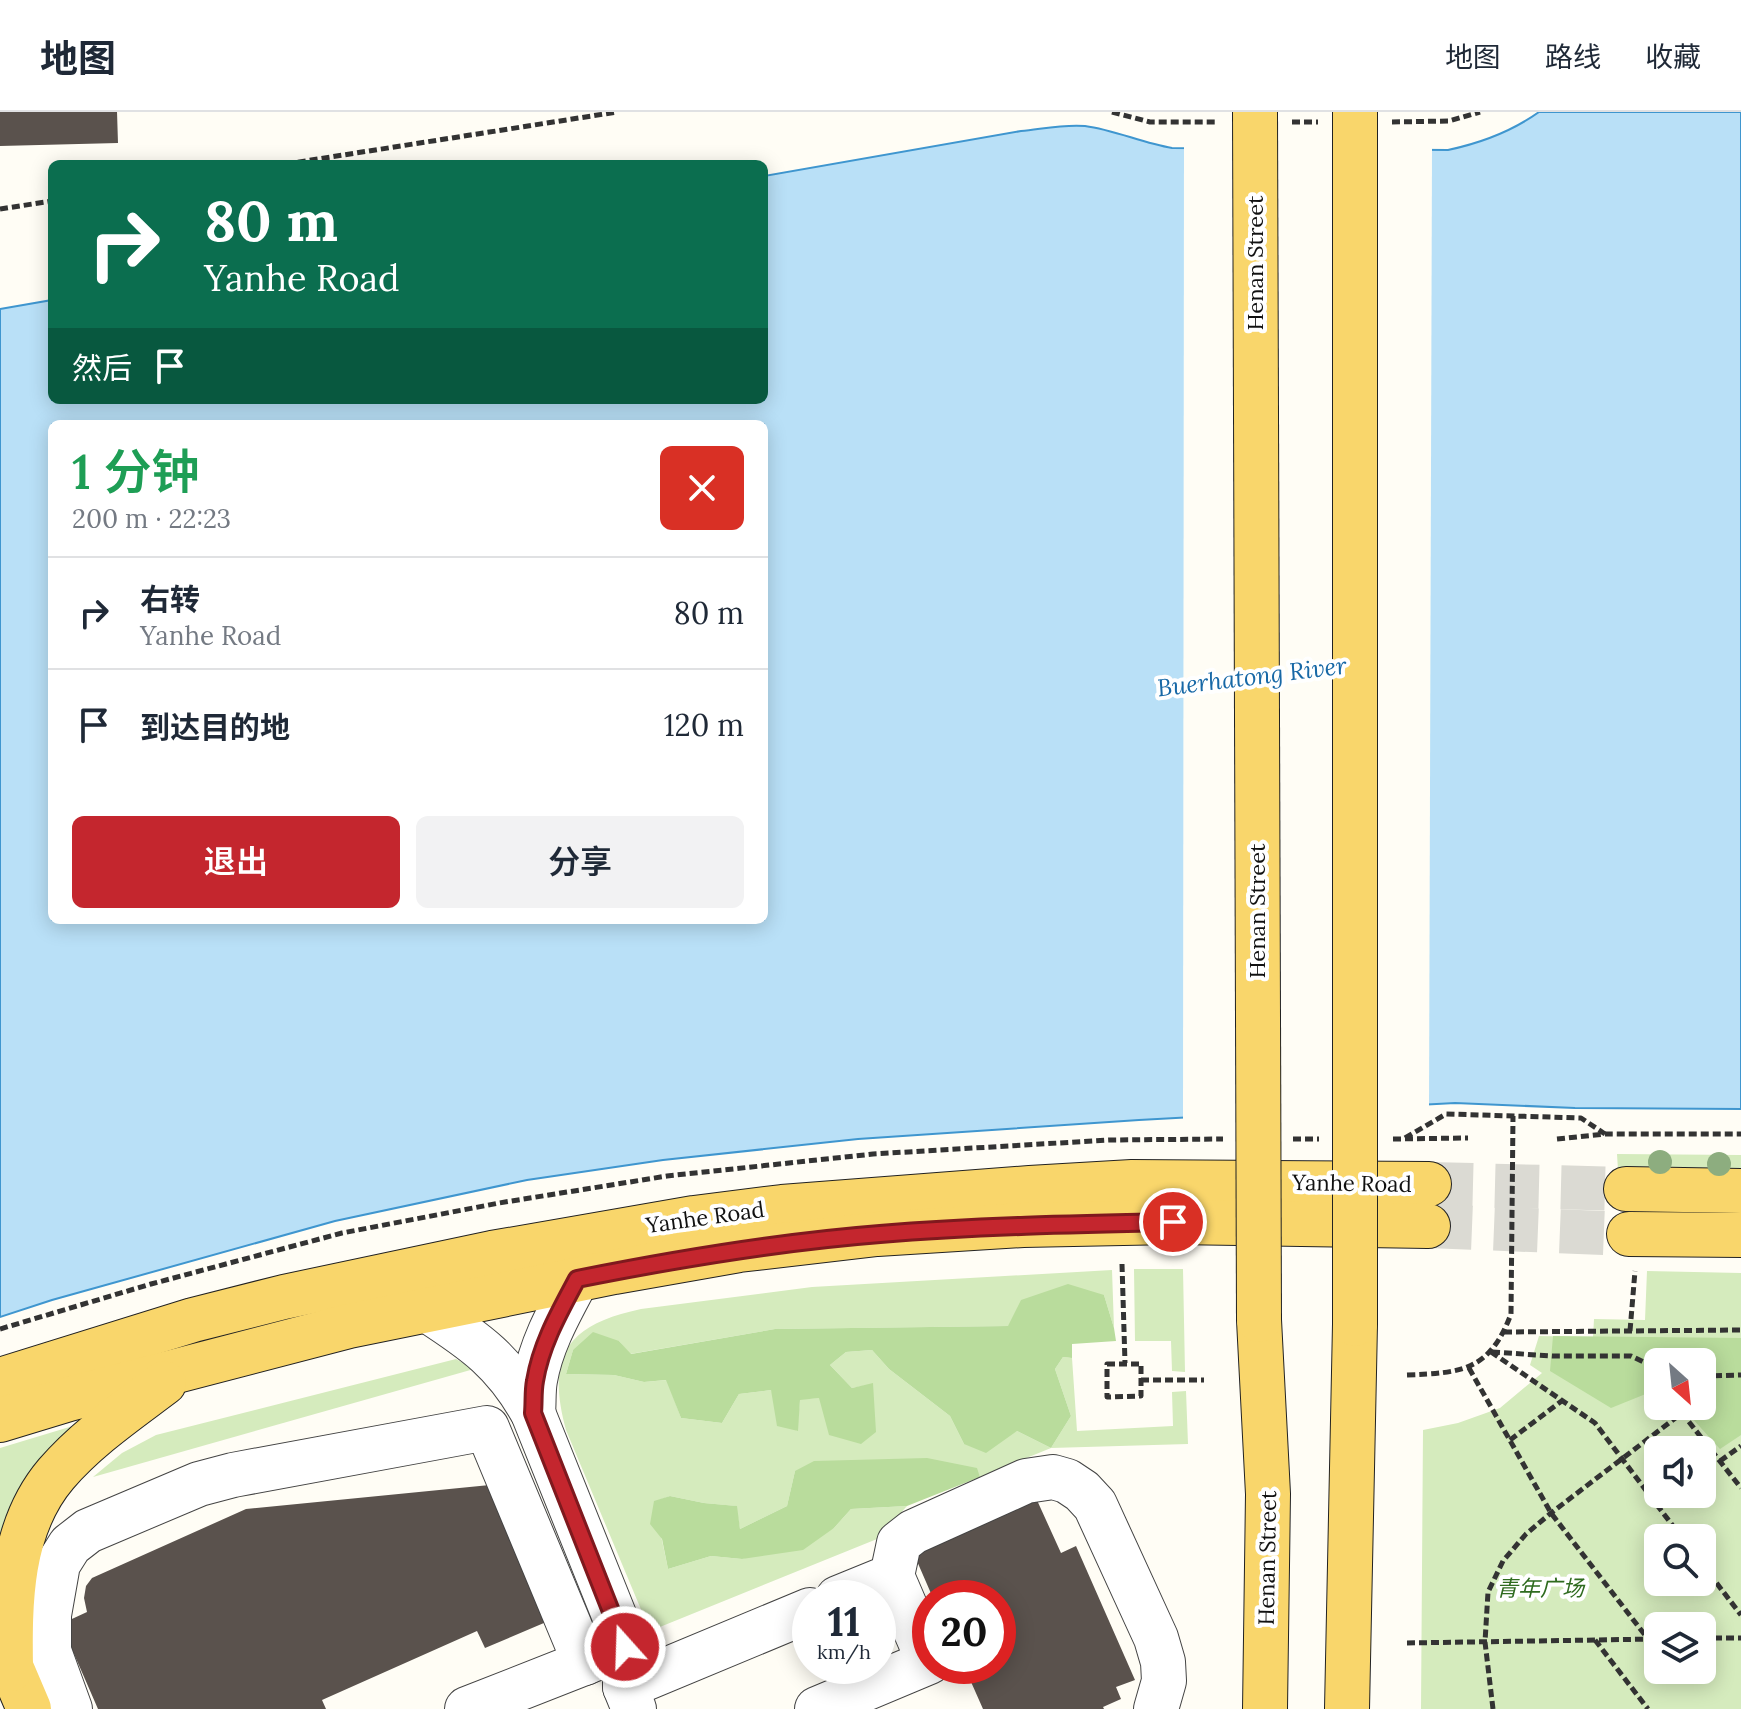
<!DOCTYPE html>
<html lang="zh">
<meta charset="utf-8">
<style>
body{margin:0;font-family:Lora,"Noto Sans SC",serif;background:#f2f2f3;color:#1f2937;height:100vh;display:flex;flex-direction:column;font-size:30px;white-space:nowrap}
*{box-sizing:border-box;margin:0}
p{font-size:26px;color:#747a83}
.icon{flex:none;width:44px;height:44px;fill:none;stroke:currentColor;stroke-width:2;stroke-linecap:round;stroke-linejoin:round}
.map{position:relative;flex:1;overflow:hidden}
.sheet{position:absolute;left:48px;top:308px;width:720px;height:504px;display:flex;flex-direction:column;background:#fff;border-radius:12px;box-shadow:0 4px 20px #0003}
.sheet>*{flex:none}
.banner{position:absolute;left:48px;top:48px;width:720px;height:244px;border-radius:12px;box-shadow:0 4px 20px #0003;background:#0b6e4f;color:#fff;overflow:hidden}
.needle{width:52px;rotate:153deg}
.fabs{position:absolute;left:1644px;top:1236px;display:grid;gap:16px}
.fabs a{display:grid;place-items:center;width:72px;height:72px;border-radius:12px;background:#fff;box-shadow:0 4px 20px #0003;font-size:40px}
.speed{position:absolute;left:792px;top:1468px;display:flex;gap:16px;font-size:40px;font-weight:700;text-align:center}
.speed>*{display:grid;place-content:center;width:104px;height:104px;border-radius:50%;background:#fff;box-shadow:0 4px 20px #0003;line-height:1}
.speed small{font-size:20px;font-weight:400}
.speed .limit{border:12px solid #d22;background:#fff;color:#111}
.pin{position:absolute;display:grid;place-items:center;width:68px;height:68px;color:#fff;margin:-34px;border:4px solid #fff;border-radius:50%;box-shadow:0 2px 8px #0007}
.me{position:absolute;width:88px;margin:-44px;rotate:340deg;stroke-linejoin:round;filter:drop-shadow(0 0 6px #0008)}
.turn{display:flex;align-items:center;gap:28px;height:168px;padding:0 24px;font-size:36px}
.turn .icon{width:104px;height:104px;stroke-width:2.5}
.turn b{display:block;font-size:56px;line-height:68px}
.then{display:flex;align-items:center;height:76px;padding:0 24px;background:#0003;gap:16px;font-size:30px}
.round{display:grid;place-items:center;flex:none;width:84px;height:84px;border-radius:12px;background:#f2f2f3}
.summary{display:flex;align-items:center;justify-content:space-between;height:136px;padding:0 24px}
h1{font-size:48px;font-weight:600;line-height:60px;color:#1e9e55}
.primary-button{display:flex;gap:16px;margin-top:auto;padding:16px 24px}
.primary-button a{flex:1;height:92px;border-radius:12px;background:#c4262e;color:#fff;font-size:32px;font-weight:600;line-height:92px;text-align:center}
.primary-button a+a{background:#f2f2f3;color:#1f2937}
ul{padding:0;list-style:none}
li{display:flex;align-items:center;gap:24px;height:112px;padding:0 24px;border-top:2px solid #e0e1e3}
li div{flex:1}
li b{display:block;font-size:30px}
li em{font-style:normal}
header{display:flex;align-items:center;gap:48px;box-sizing:border-box;height:112px;padding:0 40px;background:#fff;border-bottom:2px solid #e0e1e3}
header strong{font-size:38px}
nav{display:flex;gap:44px;margin-inline-start:auto;font-size:28px}
.map>svg:first-child{display:block}
.green{fill:#d5ebbd;fill-rule:evenodd}
.forest{fill:#b9dc9c}
.water{fill:#b9e0f7;stroke:#3f96cf;stroke-width:2;fill-rule:evenodd}
.pier{fill:#fffdf5}
.building{fill:#5a524d}
.lines{fill:none;stroke-linecap:round;stroke-linejoin:round}
.major-tunnel{stroke:#dbdad3;stroke-width:44;stroke-dasharray:44 22;stroke-linecap:butt}
.minor-casing{stroke:#444;stroke-width:46}
.major-casing{stroke:#222;stroke-width:46}
.path{stroke:#333;stroke-width:5;stroke-dasharray:8 4;stroke-linecap:butt}
.minor{stroke:#fff;stroke-width:44}
.major{stroke:#f9d66b;stroke-width:44}
.major-bridge-casing{stroke:#222;stroke-width:46;stroke-linecap:butt}
.major-bridge{stroke:#f9d66b;stroke-width:44}
.tree{fill:#8dad7f}
.route-casing{stroke:#7f191e;stroke-width:20}
.route{stroke:#c4262e;stroke-width:14}
.labels{text-anchor:middle;stroke-width:8;stroke-linejoin:round;paint-order:stroke}
.street-label{font-size:22px;fill:#111;stroke:#fff}
.park-label{font-size:22px;font-style:italic;fill:#2f6b1f;stroke:#fff}
.water-label{font-size:24px;font-style:italic;fill:#1768a6;stroke:#fff}
</style>
<header>
<strong>地图</strong>
<nav><a>地图</a><a>路线</a><a>收藏</a></nav>
</header>
<div class="map">
<svg width="1741" height="1597" viewBox="0 0 1741 1597">
<rect width="100%" height="100%" fill="#fffdf5"/>
<g class="green">
<polygon points="1617,1042 1741,1043 1741,1059 1618,1058"/>
<polygon points="1134,1157 1183,1157 1185,1260 1172,1259 1171,1229 1135,1229"/>
<path d="M1112 1158 1114 1216 1104 1183 1008 1214 775 1217 630 1242 619 1229 573 1238 566 1262 614 1263 644 1270 667 1268 681 1306 722 1311 739 1282 771 1278 797 1319 800 1287 819 1286 873 1272 852 1276 830 1253 846 1240 872 1238 889 1257 950 1304 964 1332 1017 1319 1051 1336 1071 1304 1055 1257 1063 1245 1072 1246 1077 1319 1173 1314 1172 1280 1186 1279 1188 1332 1051 1336 980 1365 976 1356 795 1359 787 1394 740 1417 736 1394 704 1391 670 1384 654 1390 668 1457 711 1444 742 1447 834 1416 851 1397 907 1394 877 1427 650 1519 566 1318C546 1244 566 1213 641 1197L812 1175Z"/>
<path d="M1647 1159 1741 1161V1597H1421L1423 1318 1458 1311 1500 1296 1542 1261 1530 1253 1539 1224 1593 1225 1594 1207 1645 1208ZM1658 1250H1702V1294H1658ZM1658 1338H1702V1382H1658ZM1658 1426H1702V1470H1658ZM1658 1514H1702V1558H1658Z"/>
<polygon points="456,1247 474,1257 93,1365 122,1341 156,1323"/>
<polygon points="86,1310 0,1451 0,1336"/>
</g>
<g class="forest">
<polygon points="1068,1172 1104,1183 1114,1216 1116,1229 1072,1232 1072,1246 1063,1245 1055,1257 1071,1304 1051,1336 1017,1319 986,1341 964,1332 950,1304 889,1257 872,1238 846,1240 830,1253 852,1276 873,1271 876,1320 861,1332 829,1323 819,1286 800,1288 798,1319 777,1314 771,1278 739,1282 722,1311 681,1306 666,1268 644,1270 614,1263 566,1262 573,1238 593,1220 619,1229 631,1242 775,1217 1008,1214 1021,1188"/>
<polygon points="1553,1224 1741,1226 1741,1323 1720,1337 1681,1294 1702,1294 1702,1250 1658,1250 1658,1277 1611,1296 1550,1259"/>
<polygon points="927,1346 977,1356 980,1365 907,1394 851,1397 834,1416 803,1438 742,1447 711,1444 668,1457 662,1427 650,1412 654,1389 670,1384 704,1391 737,1394 740,1417 787,1394 795,1359 814,1349"/>
</g>
<path class="water" d="M1539 0H1741V997L1575 996 1455 991 1139 1008 858 1027 663 1048 527 1068 335 1109 52 1188 0 1205V197L52 188V288H764V64L1021 19C1042 17 1064 12 1085 14 1115 18 1142 31 1172 36L1448 38C1481 31 1511 20 1539 0ZM52 312H764V808H52Z"/>
<polygon class="pier" points="1184,33 1432,34 1429,996 1183,1010"/>
<g class="building">
<polygon points="0,0 117,0 118,31 0,34"/>
<polygon points="500,1372 558,1505 485,1536 477,1519 322,1588 326,1597 98,1597 61,1512 87,1500 84,1486 86,1474 92,1466 246,1397"/>
<polygon points="1036,1386 1061,1441 1076,1434 1135,1568 1116,1575 1121,1587 1103,1595 1104,1597 983,1597 964,1554 998,1554 998,1486 933,1486 913,1440"/>
</g>
<g class="lines">
<g class="major-tunnel">
<polyline points="1429,1072 1626,1077"/>
<polyline points="1428,1114 1629,1122"/>
</g>
<defs>
<g id="minor">
<path d="M427 1198C475 1229 505 1250 533 1301L622 1523 625 1535V1575L634 1597"/>
<path d="M533 1301C534 1290 533 1279 535 1268 541 1232 560 1199 577 1167"/>
<polyline points="838,1486 892,1464 899,1431 913,1420 1026,1369 1053,1365 1067,1369 1082,1379 1095,1393 1156,1526 1163,1550 1164,1569 1156,1597"/>
<polyline points="625,1575 810,1498"/>
<polyline points="70,1597 49,1539 49,1503 58,1452 70,1433 88,1419 199,1372 233,1363 487,1316 585,1551"/>
<polyline points="467,1597 612,1540"/>
<polyline points="817,1597 929,1550 892,1464"/>
</g>
<g id="major">
<polyline points="1626,1077 1741,1079"/>
<polyline points="1629,1122 1741,1123"/>
<polyline points="1259,1208 1268,1382 1265,1597"/>
<polyline points="0,1268 193,1208 284,1185 492,1141 694,1106 782,1095 1030,1076 1132,1070 1429,1072"/>
<polyline points="0,1308 69,1287 349,1214 614,1160 739,1138 877,1122 1023,1113 1173,1110 1428,1114"/>
<polyline points="0,1529 29,1597"/>
<path d="M11 1557C10 1491 10 1416 56 1362 87 1326 127 1299 164 1271"/>
<polyline points="1347,1597 1355,1212"/>
</g>
</defs>
<use href="#minor" class="minor-casing"/>
<use href="#major" class="major-casing"/>
<g class="path">
<polyline points="1112,0 1150,10 1218,10"/>
<polyline points="1292,10 1318,10"/>
<polyline points="1392,10 1449,9 1480,0"/>
<polyline points="286,52 617,0"/>
<polyline points="0,97 52,89"/>
<polyline points="1405,1026 1446,1002 1581,1006 1605,1022"/>
<polyline points="1293,1027 1319,1027"/>
<polyline points="1393,1027 1468,1026"/>
<polyline points="1557,1027 1605,1022 1741,1022"/>
<polyline points="1122,1152 1125,1251"/>
<polyline points="0,1217 151,1172 342,1121 499,1091 667,1064 873,1042 1109,1028 1223,1027"/>
<polyline points="1630,1219 1635,1159"/>
<polyline points="1504,1220 1741,1218"/>
<polyline points="1491,1240 1595,1311 1682,1426"/>
<polyline points="1492,1240 1552,1244 1631,1244 1658,1257"/>
<polygon points="1107,1252 1141,1252 1141,1284 1107,1285"/>
<polyline points="1469,1256 1551,1401 1648,1527"/>
<path d="M1407 1263C1463 1261 1490 1258 1511 1202L1513 1004"/>
<polyline points="1702,1264 1741,1263"/>
<polyline points="1141,1268 1204,1268"/>
<polyline points="1510,1328 1563,1288"/>
<polyline points="1720,1349 1741,1334"/>
<polyline points="1702,1452 1741,1503"/>
<polyline points="1702,1526 1741,1526"/>
<polyline points="1595,1528 1648,1597"/>
<polyline points="1407,1531 1658,1527"/>
<polyline points="1493,1597 1485,1530 1488,1480 1503,1449 1526,1422 1551,1401 1682,1301 1741,1376"/>
</g>
<use href="#minor" class="minor"/>
<use href="#major" class="major"/>
<defs>
<g id="major-bridge">
<polyline points="1255,0 1259,1208"/>
<polyline points="1355,0 1355,1212"/>
</g>
</defs>
<use href="#major-bridge" class="major-bridge-casing"/>
<use href="#major-bridge" class="major-bridge"/>
</g>
<g class="tree">
<circle cx="1660" cy="1050" r="12"/>
<circle cx="1719" cy="1052" r="12"/>
</g>
<g class="lines">
<defs>
<path id="route" d="M625 1535 533 1301C534 1290 533 1279 535 1269 541 1232 560 1199 577 1167 677 1147 778 1130 880 1122 977 1114 1075 1112 1173 1110"/>
</defs>
<use href="#route" class="route-casing"/>
<use href="#route" class="route"/>
</g>
<g class="labels">
<g class="street-label">
<text transform="translate(1255 151) rotate(-90)" y="8">Henan Street</text>
<text transform="translate(1257 799) rotate(-90)" y="8">Henan Street</text>
<text transform="translate(1352 1071) rotate(1)" y="8">Yanhe Road</text>
<text transform="translate(705 1105) rotate(-8)" y="8">Yanhe Road</text>
<text transform="translate(1267 1446) rotate(-89)" y="8">Henan Street</text>
</g>
<g class="park-label">
<text x="1540" y="1484">青年广场</text>
</g>
<g class="water-label">
<text transform="translate(1252 565) rotate(-7)" y="8">Buerhatong River</text>
</g>
</g>
</svg>
<div class="fabs">
<a><svg class="needle" viewBox="-14 -14 28 28"><path d="M0-13l5 13h-10z" fill="#e53935"/><path d="M0 13l5-13h-10z" fill="#747a83"/></svg></a>
<a><svg class="icon" aria-label="sound" viewBox="0 0 24 24"><path d="M4 9h4l5-4v14l-5-4H4zM17 9q2 3 0 6"/></svg></a>
<a><svg class="icon" aria-label="search" viewBox="0 0 24 24"><circle cx="10" cy="10" r="6"/><path d="M15 15l6 6"/></svg></a>
<a><svg class="icon" aria-label="layers" viewBox="0 0 24 24"><path d="M12 4l9 5-9 5-9-5zM3 14l9 5 9-5"/></svg></a>
</div>
<div class="speed"><div>11<small>km/h</small></div><div class="limit">20</div></div>
<div class="pin" style="left:1173px;top:1110px;background:#d93025"><svg class="icon" aria-label="arrive" viewBox="0 0 24 24"><path d="M6 21V4h12l-3 4 3 4H6"/></svg></div>
<svg class="me" style="left:625px;top:1535px" viewBox="-20 -20 40 40"><circle r="17" fill="#c4262e" stroke="#fff" stroke-width="3"/><path d="M0-11L8 9 0 5-8 9z" fill="#fff"/></svg>
<div class="banner">
<div class="turn"><svg class="icon" aria-label="right" viewBox="0 0 24 24"><path d="M7 20v-9h11M14 6l5 5-5 5"/></svg><div><b>80 m</b>Yanhe Road</div></div>
<div class="then">然后<svg class="icon" aria-label="arrive" viewBox="0 0 24 24"><path d="M6 21V4h12l-3 4 3 4H6"/></svg></div>
</div>
<section class="sheet">
<div class="summary"><div><h1>1 分钟</h1><p>200 m · 22:23</p></div><a class="round" style="background:#d93025;color:#fff"><svg class="icon" aria-label="close" viewBox="0 0 24 24"><path d="M6 6l12 12M18 6L6 18"/></svg></a></div>
<ul>
<li><svg class="icon" aria-label="right" viewBox="0 0 24 24"><path d="M7 20v-9h11M14 6l5 5-5 5"/></svg><div><b>右转</b><p>Yanhe Road</p></div><em>80 m</em></li>
<li><svg class="icon" aria-label="arrive" viewBox="0 0 24 24"><path d="M6 21V4h12l-3 4 3 4H6"/></svg><div><b>到达目的地</b></div><em>120 m</em></li>
</ul>
<div class="primary-button"><a>退出</a><a>分享</a></div>
</section>
</div>
